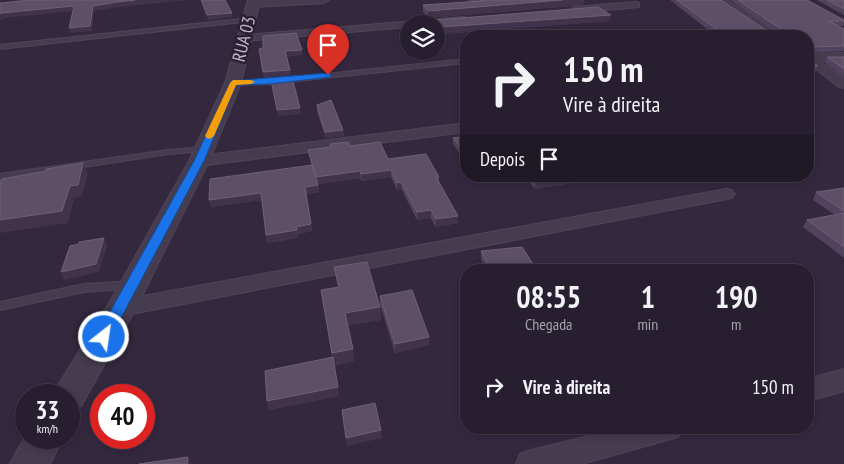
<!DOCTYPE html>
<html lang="pt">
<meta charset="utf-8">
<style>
body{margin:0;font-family:"PT Sans Narrow",sans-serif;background:#332b3b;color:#f1f3f6;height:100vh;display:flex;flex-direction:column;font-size:19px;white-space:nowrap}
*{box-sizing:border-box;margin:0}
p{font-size:16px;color:#a4a2aa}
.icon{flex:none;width:28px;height:28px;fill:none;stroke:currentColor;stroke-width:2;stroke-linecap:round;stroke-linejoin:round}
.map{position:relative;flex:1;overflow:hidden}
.details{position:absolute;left:460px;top:264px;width:354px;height:170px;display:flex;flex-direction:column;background:#271e2f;border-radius:20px;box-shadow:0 2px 8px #0003,0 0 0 1px #433c4b}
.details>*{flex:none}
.banner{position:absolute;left:460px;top:30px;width:354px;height:152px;border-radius:20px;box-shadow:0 2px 8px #0003,0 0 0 1px #433c4b;background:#271e2f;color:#f1f3f6;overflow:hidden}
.fabs{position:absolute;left:400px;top:15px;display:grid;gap:10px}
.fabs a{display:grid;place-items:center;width:45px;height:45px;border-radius:50%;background:#271e2f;box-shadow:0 2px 8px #0003,0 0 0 1px #433c4b;font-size:25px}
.speed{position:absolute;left:15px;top:384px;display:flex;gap:10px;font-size:25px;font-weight:700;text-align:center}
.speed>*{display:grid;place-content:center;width:65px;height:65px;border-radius:50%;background:#271e2f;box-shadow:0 2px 8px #0003,0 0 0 1px #433c4b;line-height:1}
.speed small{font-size:12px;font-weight:400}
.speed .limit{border:8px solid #d22;background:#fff;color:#111}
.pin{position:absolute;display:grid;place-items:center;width:42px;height:42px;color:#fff;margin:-51px -21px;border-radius:50% 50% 50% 0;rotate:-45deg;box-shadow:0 0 5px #0007}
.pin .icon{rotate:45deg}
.me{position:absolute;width:55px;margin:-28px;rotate:30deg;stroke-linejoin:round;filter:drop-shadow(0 0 4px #0008)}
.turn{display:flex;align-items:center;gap:18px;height:105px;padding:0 20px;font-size:22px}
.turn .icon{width:65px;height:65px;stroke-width:2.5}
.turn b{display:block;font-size:35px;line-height:42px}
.then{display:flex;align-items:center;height:48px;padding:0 20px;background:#0003;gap:10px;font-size:19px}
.eta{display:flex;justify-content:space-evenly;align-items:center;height:85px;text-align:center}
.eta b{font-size:30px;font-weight:600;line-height:35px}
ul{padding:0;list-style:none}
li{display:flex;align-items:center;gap:15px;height:75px;padding:0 20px}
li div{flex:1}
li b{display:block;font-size:19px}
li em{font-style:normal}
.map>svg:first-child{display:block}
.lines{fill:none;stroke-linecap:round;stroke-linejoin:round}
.service-casing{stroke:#4f4558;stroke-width:2}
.minor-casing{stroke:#4f4558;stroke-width:2}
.tertiary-casing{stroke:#4f4558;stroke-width:2}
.service{fill:#463c4f;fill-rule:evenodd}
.minor{fill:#463c4f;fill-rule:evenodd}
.tertiary{fill:#463c4f;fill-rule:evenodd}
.wall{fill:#51435d}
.shaded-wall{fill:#41334c}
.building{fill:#5e4f69;stroke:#6d6078}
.route{fill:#1a73e8;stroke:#114b97}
.slow{fill:#f59e0b}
.labels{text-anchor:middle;stroke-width:5;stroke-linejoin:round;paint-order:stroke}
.street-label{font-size:18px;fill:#c2b8ca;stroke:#2b2134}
</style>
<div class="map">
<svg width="844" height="464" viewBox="0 0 844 464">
<rect width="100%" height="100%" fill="#34283f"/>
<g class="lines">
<defs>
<g id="service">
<polygon points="250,18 252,21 0,49 0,45"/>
<polygon points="466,59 466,63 269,84 233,85 230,83 233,81 269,80"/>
<polygon points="204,147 208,149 207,151 168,154 0,180 0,174 168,150"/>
<polygon points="132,281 136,282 138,285 136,288 84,292 0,310 0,302 84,284"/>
</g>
<g id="minor">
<polygon points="274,0 329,0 324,3 253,7 248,4 253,1"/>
<polygon points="716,0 727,0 780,36 768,36"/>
<polygon points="636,2 639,3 639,7 574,13 569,10 574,7"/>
<polygon points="463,17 467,18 467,22 436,25 436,24 409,24 409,27 244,41 238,38 244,35"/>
<polygon points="844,53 844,61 819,61 844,78 844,88 839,87 808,63 808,54"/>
<polygon points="466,123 466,132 199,166 193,165 191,161 193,157 199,156"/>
<polygon points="726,189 732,190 735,194 732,198 121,316 113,314 109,308 113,302 121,300"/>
<polygon points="844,369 844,391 808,401 808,379"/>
<polygon points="621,428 683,428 678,437 582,464 516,464 520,454 531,450"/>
</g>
<g id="tertiary">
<polygon points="248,0 260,0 241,83 209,161 136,308 81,406 69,410 69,395 52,395 108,305 189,161 225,83"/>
<polygon points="26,435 26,438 63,438 50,464 10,464"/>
</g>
</defs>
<use href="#service" class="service-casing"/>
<use href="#minor" class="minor-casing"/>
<use href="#tertiary" class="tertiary-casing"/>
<use href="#service" class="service"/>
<use href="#minor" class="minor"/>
<use href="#tertiary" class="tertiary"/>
</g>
<g class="wall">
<polygon points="468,0 584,0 583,5 428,18 423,12 423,5 471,2"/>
<polygon points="670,0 721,0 769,32 777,33 730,0 807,0 844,21 844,26 838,26 844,29 844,51 809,53 809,59 818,66 816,71 808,71 808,36 710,36 711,32"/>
<polygon points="817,0 844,0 844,15"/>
<polygon points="436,20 610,21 441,34 436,28"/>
<polygon points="827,57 844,57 844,77 825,63"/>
<polygon points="317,105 343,130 344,136 326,138 317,112"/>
<polygon points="466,136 466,162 453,144 453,138"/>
<polygon points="330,144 350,146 439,177 439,183 458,223 435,227 431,218 417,220 402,190 397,190 391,177 361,181 360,178 318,184 319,192 306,194 312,231 298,234 298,238 267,243 262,200 211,207 209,200 312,165 308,150 330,148"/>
<polygon points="524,176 573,176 572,183 535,189"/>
<polygon points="844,188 844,257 843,257 803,227 807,220 835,215 813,200 816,192"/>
<polygon points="481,251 537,270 486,270 481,259"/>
<polygon points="334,267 380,307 381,320 348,325 353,349 354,361 334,366 339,396 269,410 267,401 332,357 321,290 338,287"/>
<polygon points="380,296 429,345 395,353 380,304"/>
</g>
<g class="shaded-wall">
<polygon points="135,0 188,0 118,7 94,11 92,31 71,33 69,28 93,6 117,2"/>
<polygon points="562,0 584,0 583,5 428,18 428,11"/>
<polygon points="74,6 76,11 3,18 2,20 0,20 1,13"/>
<polygon points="232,13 233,17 208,20 207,15"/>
<polygon points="611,15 610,21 441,34 441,27"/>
<polygon points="302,50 302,55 285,57 285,51"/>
<polygon points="290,70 291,76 264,78 263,72"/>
<polygon points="300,108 301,114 278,116 277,110"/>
<polygon points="343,130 344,136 326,138 325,132"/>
<polygon points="83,163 88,174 82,196 74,198 68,223 0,233 0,220"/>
<polygon points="391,170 391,177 361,181 361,174"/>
<polygon points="360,171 360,178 317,184 316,177"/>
<polygon points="543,176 573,176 572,183 535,189 537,177"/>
<polygon points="401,182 402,190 397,190 397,183"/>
<polygon points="318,185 319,192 306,194 305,187"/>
<polygon points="261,193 262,200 211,207 209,200"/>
<polygon points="431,210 431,218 417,220 417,212"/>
<polygon points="458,216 458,223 435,227 436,219"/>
<polygon points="311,224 312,231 298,234 296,227"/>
<polygon points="297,230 298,238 267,243 266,235"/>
<polygon points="104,238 107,246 99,272 64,280 61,272"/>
<polygon points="380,307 381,320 347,326 345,313"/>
<polygon points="429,337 429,345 395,353 395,344"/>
<polygon points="353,349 354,361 334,366 332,353"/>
<polygon points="338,387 339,396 269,410 267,401"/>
<polygon points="381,430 382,438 347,446 346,438"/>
<polygon points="188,457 191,464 187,464"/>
</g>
<g class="building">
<polygon points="29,0 135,0 117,2 93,6 90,26 69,28 74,6 1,13 0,14 0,3"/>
<polygon points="201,0 225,0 232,13 207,15"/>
<polygon points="480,0 562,0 428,11 423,5 482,1"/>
<polygon points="677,0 721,0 769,32 782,33 784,31 738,0 807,0 844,20 844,21 829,21 844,29 844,46 809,47 809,59 818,66 808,66 808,36 717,36 711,31 719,31"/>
<polygon points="827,0 844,0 844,9"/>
<polygon points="598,7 611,15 441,27 436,20"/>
<polygon points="296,33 302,50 285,51 290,70 263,72 259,49 263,48 263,36"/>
<polygon points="827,57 844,57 844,69"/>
<polygon points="292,77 300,108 277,110 271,80"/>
<polygon points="331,100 343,130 325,132 317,105"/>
<polygon points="466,136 466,154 453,138"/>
<polygon points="348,142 350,146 380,142 388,159 426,154 439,177 436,177 458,216 436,219 431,210 417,212 401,182 397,183 391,170 361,174 360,171 316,177 308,150 331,147 330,144"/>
<polygon points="83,163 78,185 70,186 62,211 0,220 0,183 2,179 46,171 46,169"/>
<polygon points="312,165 318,185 305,187 311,224 296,227 297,230 266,235 261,193 209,200 210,179"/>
<polygon points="844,188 844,211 816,192"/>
<polygon points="844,213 844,247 807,220"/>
<polygon points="104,238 96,264 61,272 70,246 79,244 79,242"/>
<polygon points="522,247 537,270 491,270 481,251"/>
<polygon points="367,262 380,307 345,313 353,349 332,353 321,290 339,287 334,267"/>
<polygon points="412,290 429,337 395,344 380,296"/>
<polygon points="333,357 338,387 267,401 265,371"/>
<polygon points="375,403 381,430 346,438 342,410"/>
<polygon points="188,457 187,464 139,464"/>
</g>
<polygon class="route" points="328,73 331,74 331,77 269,84 236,85 204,161 111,337 108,341 104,342 99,341 96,337 194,161 231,81"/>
<polygon class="slow" points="233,80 251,80 255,82 251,84 236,85 214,136 210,139 207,138 205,136 230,83"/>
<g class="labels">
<g class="street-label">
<text transform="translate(244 39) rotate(-76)" y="6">RUA 03</text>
</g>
</g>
</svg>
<div class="fabs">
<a><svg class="icon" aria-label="layers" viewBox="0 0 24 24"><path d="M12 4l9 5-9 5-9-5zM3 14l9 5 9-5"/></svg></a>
</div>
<div class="speed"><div>33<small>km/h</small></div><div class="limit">40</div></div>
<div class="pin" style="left:328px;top:75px;background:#d93025"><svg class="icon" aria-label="arrive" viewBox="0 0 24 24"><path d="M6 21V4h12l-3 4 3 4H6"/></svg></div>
<svg class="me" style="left:104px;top:337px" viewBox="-20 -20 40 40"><circle r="17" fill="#1a73e8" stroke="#fff" stroke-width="3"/><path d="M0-11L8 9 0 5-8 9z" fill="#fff"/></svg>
<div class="banner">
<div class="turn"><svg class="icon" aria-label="right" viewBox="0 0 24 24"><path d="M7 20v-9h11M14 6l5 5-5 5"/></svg><div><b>150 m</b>Vire à direita</div></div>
<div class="then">Depois<svg class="icon" aria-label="arrive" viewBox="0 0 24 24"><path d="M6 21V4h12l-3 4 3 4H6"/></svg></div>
</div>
<section class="details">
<div class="eta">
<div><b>08:55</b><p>Chegada</p></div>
<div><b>1</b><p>min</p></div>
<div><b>190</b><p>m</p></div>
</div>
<ul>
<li><svg class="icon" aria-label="right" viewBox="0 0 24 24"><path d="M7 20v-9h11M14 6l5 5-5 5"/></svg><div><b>Vire à direita</b></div><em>150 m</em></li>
</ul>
</section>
</div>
